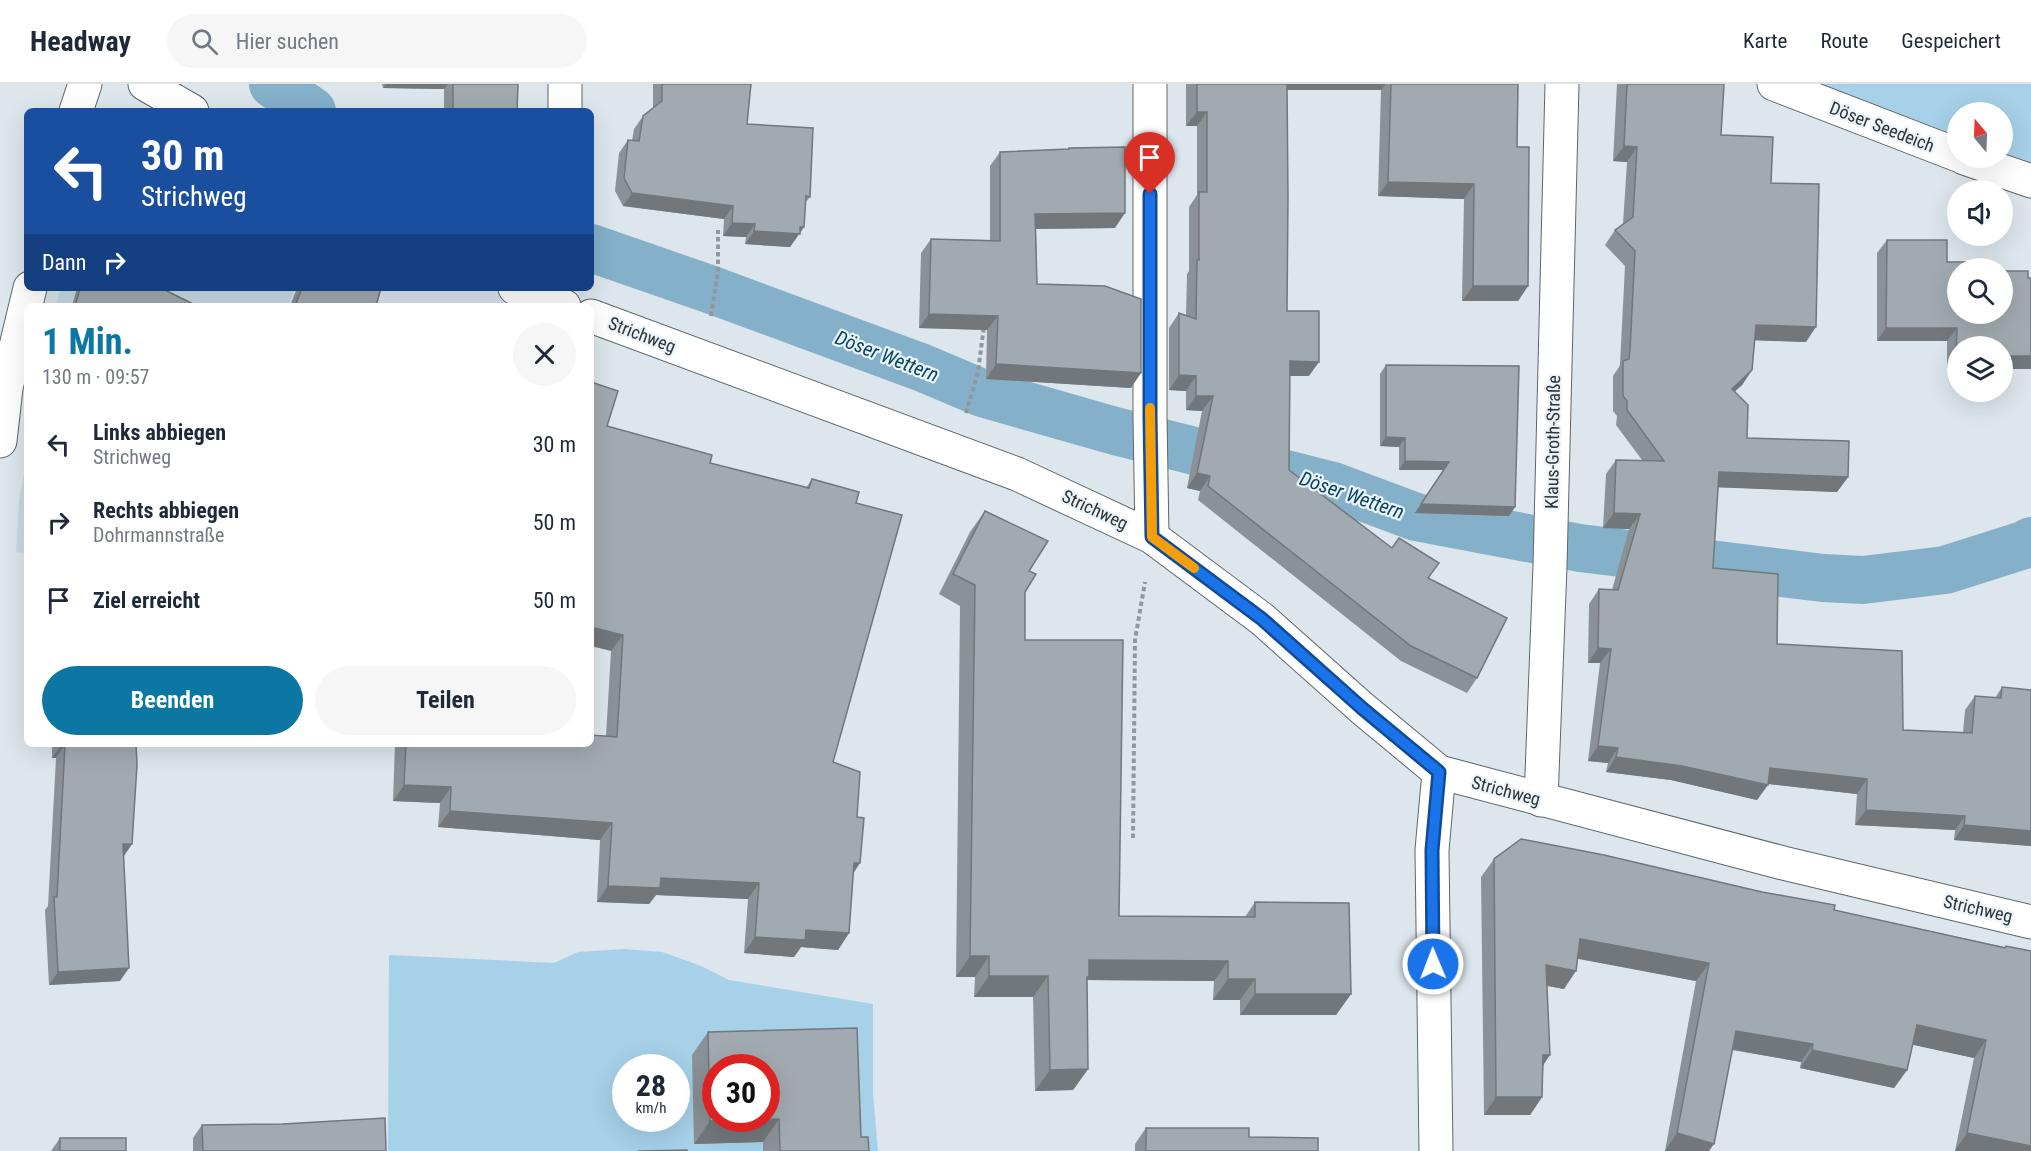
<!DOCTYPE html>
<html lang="de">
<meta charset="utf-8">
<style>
body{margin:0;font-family:"Roboto Condensed",sans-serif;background:#f6f6f7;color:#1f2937;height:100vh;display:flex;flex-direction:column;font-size:22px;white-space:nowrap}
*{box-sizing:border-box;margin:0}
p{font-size:20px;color:#747a83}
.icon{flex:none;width:33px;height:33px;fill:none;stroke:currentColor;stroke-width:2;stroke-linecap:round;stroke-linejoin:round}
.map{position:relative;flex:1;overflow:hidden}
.side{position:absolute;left:24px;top:219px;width:570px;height:444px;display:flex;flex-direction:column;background:#fff;border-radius:9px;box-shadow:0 6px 24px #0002}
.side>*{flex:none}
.banner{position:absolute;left:24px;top:24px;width:570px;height:183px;border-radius:9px;box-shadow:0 6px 24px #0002;background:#1a4fa0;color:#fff;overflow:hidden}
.needle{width:39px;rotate:341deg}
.tools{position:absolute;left:1947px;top:18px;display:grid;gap:12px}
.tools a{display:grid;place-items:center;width:66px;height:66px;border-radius:50%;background:#fff;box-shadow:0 6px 24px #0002;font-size:30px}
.speed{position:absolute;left:612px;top:970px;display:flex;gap:12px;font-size:30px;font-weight:700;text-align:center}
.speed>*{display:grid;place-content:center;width:78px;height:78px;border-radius:50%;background:#fff;box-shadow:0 6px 24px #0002;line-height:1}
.speed small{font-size:15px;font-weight:400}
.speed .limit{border:9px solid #d22;background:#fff;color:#111}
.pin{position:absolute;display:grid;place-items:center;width:51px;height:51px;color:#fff;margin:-62px -26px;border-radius:50% 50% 50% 0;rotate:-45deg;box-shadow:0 0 6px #0007}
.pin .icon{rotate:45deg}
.me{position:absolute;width:66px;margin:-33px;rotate:359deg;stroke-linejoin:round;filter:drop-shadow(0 0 4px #0008)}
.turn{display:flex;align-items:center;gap:21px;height:126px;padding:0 18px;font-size:27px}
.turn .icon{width:78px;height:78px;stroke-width:2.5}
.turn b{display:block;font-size:42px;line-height:51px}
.then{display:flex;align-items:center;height:57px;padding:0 18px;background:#0003;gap:12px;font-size:22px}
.round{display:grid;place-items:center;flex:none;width:63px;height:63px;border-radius:32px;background:#f6f6f7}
.head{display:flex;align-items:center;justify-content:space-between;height:102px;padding:0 18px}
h1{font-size:36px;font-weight:700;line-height:45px;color:#0b77a2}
.cta{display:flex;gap:12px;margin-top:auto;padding:12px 18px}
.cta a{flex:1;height:69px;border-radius:36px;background:#0b77a2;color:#fff;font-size:24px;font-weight:700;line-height:69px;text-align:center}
.cta a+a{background:#f6f6f7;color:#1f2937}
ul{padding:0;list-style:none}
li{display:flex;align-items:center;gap:18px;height:78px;padding:0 18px}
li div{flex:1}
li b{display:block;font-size:22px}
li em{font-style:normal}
header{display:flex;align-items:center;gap:36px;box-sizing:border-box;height:84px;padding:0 30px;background:#fff;border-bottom:2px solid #e0e1e3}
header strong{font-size:28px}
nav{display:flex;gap:33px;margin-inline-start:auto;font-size:21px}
.search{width:420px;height:54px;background:#f6f6f7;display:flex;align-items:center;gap:15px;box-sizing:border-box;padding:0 21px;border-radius:33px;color:#747a83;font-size:22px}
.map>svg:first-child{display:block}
.built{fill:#c9d9e4}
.green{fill:#a6d1e9;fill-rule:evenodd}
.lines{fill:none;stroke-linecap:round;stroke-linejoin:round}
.canal{stroke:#84b0ca;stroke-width:48}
.minor-casing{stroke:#5e666b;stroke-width:35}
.path{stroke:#90989c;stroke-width:4;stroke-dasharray:4.5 3;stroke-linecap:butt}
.minor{stroke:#fff;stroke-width:33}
.wall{fill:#8a9297}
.shaded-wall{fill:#71777b}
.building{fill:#a1aab0;stroke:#71777b;stroke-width:1.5;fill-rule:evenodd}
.route-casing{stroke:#114b97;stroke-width:15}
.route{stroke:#1a73e8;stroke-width:10}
.slow{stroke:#f59e0b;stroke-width:10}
.labels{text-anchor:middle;stroke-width:4.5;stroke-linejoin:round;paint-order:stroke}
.street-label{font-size:18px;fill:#303436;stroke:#eaf4fa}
.water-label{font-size:20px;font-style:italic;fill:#09465f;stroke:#eaf4fa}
</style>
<header>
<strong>Headway</strong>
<div class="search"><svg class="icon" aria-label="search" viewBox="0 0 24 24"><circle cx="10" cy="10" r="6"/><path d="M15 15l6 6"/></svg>Hier suchen</div>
<nav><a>Karte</a><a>Route</a><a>Gespeichert</a></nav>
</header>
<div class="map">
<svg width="2031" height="1067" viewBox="0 0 2031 1067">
<rect width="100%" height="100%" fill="#dce6ec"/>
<g class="built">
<polygon points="60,204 295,204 288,222 56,222"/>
<polygon points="27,372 27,469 16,468 19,417"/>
</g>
<g class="green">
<polygon points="1810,0 2031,0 2031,85 2002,74 2002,28 1958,28 1957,59"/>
<path d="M624 865 662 868 701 882 729 896 873 920V1010L878 1067H388L389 871 554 879 578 868ZM626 984H676V1035H626ZM716 984H766V1035H716Z"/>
</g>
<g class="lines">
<g class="canal">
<polyline points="273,0 312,27"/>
<polyline points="591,164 712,206 923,284 982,309 1115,347 1333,402 1416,433 1580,464 1823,494 1863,496 1945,486 2024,461 2031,457"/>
</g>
<defs>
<g id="minor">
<polyline points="145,0 192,27"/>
<polyline points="1150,0 1150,333 1152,453"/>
<polyline points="1774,0 1958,71"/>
<polyline points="76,27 85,0"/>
<polyline points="565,27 565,0"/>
<polyline points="1964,74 2031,97"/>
<polyline points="515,204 564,222"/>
<polyline points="591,232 1017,390 1152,453 1262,535 1363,625 1439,688 1783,779 2031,838"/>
<polyline points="0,357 6,304 30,204"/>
<polyline points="1541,716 1550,482 1562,0"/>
<polyline points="1436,1067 1432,766 1439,688"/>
</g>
</defs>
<use href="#minor" class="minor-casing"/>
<g class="path">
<polyline points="711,232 718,188 718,146"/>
<polyline points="966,329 978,288 984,242"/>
<polyline points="1133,754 1135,556 1145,498"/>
</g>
<use href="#minor" class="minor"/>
</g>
<g class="wall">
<polygon points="382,0 518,0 517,27 444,27 444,5 383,4"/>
<polygon points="653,0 751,0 747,40 810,113 805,119 804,143 790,163 745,160 746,153 723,152 724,135 623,122 615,107 619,69 628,56 632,57 634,45 643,32 653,24"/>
<polygon points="1186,0 1518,0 1517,63 1528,202 1518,217 1462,217 1464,115 1378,112 1381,6 1287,6 1287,227 1309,292 1290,292 1289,386 1428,494 1477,594 1467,609 1401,577 1198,416 1200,407 1187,404 1202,327 1186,326 1186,307 1169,306 1169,244 1179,229 1186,232 1187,190 1189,187 1189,123 1197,111 1197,42 1186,42"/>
<polygon points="1617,0 1724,0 1721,51 1771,99 1806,258 1755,256 1752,286 1742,301 1735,307 1747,354 1848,393 1837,408 1718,403 1713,484 1777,560 1903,646 1963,649 1965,626 1975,612 1995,614 2002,603 2031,606 2031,762 1954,756 1955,746 1855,741 1857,710 1768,700 1757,716 1671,696 1606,688 1608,679 1588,677 1600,579 1588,579 1589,520 1599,505 1612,506 1629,445 1603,444 1606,390 1616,376 1642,376 1616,341 1617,332 1613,327 1613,292 1619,283 1620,280 1625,182 1605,161 1615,146 1623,140 1627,78 1613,77"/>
<polygon points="1069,64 1115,144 1036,145 1037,200 1131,304 986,295 987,246 919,244 921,169 931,155 990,156 990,82 1000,68 1068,65"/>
<polygon points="1887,156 1947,178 1958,184 2028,194 2031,285 2002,285 2002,262 1958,262 1958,285 1947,284 1947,257 1877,257 1877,169"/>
<polygon points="77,204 161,204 197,222 72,222"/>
<polygon points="297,204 381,204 376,222 290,222"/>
<polygon points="1386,281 1515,423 1509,432 1415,429 1443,386 1399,386 1399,363 1380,362 1380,290"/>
<polygon points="607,342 710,379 806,404 812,395 856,419 833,678 853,790 849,849 838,866 801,863 794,873 744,869 748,815 656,811 649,820 597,818 600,756 438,743 440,719 393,717 395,660 591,660 606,652 611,567"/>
<polygon points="985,427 1029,487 1025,508 1025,556 1119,832 1245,833 1255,818 1351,910 1336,931 1240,931 1240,916 1213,916 1214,897 1087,896 1088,985 1073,1006 1035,1007 1033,913 974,913 975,893 956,893 960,522 939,510 970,448"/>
<polygon points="52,660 136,660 132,760 123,773 120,897 49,901 45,826 48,822 56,674 52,674"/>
<polygon points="1494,775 1834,826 2005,863 2006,862 2031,1067 1955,1067 1974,974 1912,960 1907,986 1894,1004 1800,984 1801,978 1732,966 1709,1067 1665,1067 1696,897 1578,874 1564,905 1547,902 1542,1013 1530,1031 1484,1031 1481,793"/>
<polygon points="708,948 861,1053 869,1067 763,1067 763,1058 694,1060 692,971"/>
<polygon points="202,1041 386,1067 193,1067 193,1054"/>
<polygon points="1146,1044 1249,1053 1318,1067 1135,1067 1135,1060"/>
<polygon points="60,1054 126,1067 51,1067"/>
</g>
<g class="shaded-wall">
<polygon points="386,0 448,0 444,5 383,4"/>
<polygon points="1281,0 1386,0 1381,6 1277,6"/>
<polygon points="1197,28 1207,28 1197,42 1186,42"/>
<polygon points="1624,62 1637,63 1627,78 1613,77"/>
<polygon points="1388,98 1474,100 1464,115 1378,112"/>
<polygon points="632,109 733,122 724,135 623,122"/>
<polygon points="1125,129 1115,144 1025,145 1035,130"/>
<polygon points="732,139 755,140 746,153 723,152"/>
<polygon points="800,143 804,143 790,163 745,160 754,147"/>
<polygon points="1473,202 1528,202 1518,217 1462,217"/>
<polygon points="929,230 998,232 987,246 919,244"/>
<polygon points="1756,241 1816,243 1806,258 1745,256"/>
<polygon points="1886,244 1957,244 1947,257 1877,257"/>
<polygon points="1956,271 1958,271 1958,285 1947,284"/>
<rect x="2002" y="272" width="29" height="13"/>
<polygon points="1290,277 1319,278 1309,292 1280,292"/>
<polygon points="996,280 1141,289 1131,304 986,295"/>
<polygon points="1752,286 1742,301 1722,319 1732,305"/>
<polygon points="1179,291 1196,292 1186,307 1169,306"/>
<polygon points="1196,312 1213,312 1202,327 1186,326"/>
<polygon points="1386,353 1405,354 1399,363 1380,362"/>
<polygon points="1405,377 1449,378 1443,386 1399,386"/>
<polygon points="1719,388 1848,393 1837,408 1709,403"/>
<polygon points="1197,389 1210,392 1200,407 1187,404"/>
<polygon points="1421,420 1515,423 1509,432 1415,429"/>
<polygon points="1614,429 1640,430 1629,445 1603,444"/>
<polygon points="591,543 623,551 611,567 591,562"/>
<polygon points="1598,564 1611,565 1600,579 1588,579"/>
<polygon points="61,661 65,661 56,674 52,674"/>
<polygon points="1598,662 1618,664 1608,679 1588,677"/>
<polygon points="1616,673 1682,682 1768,701 1757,716 1671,696 1606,688"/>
<polygon points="1770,684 1867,695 1857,710 1760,699"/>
<polygon points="404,701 451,703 440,719 393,717"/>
<polygon points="1866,726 1965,732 1955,746 1855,741"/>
<polygon points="450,727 612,739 600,756 438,743"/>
<polygon points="1964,741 2031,747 2031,762 1954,756"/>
<polygon points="123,760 132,760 123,773"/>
<polygon points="854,779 860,779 849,796"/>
<polygon points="661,794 759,799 748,815 656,811 649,820 597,818 608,802"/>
<polygon points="806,846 849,849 838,866 801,863 794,873 744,869 755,853"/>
<polygon points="1580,855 1709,879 1696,897 1568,873"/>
<polygon points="970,872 989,872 975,893 956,893"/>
<polygon points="1089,876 1228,877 1214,897 1086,896"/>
<polygon points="1546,881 1576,887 1564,905 1534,899"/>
<polygon points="129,884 120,897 49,901 58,888"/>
<polygon points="989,892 1048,892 1033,913 974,913"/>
<polygon points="1228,895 1255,895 1240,916 1213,916"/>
<polygon points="1255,910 1351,910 1336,931 1240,931"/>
<polygon points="1917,941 1986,956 1974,974 1904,959"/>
<polygon points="1736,947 1813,960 1801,978 1724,964"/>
<polygon points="1812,966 1907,986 1894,1004 1800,984"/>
<polygon points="1543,971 1550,971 1538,989"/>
<polygon points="1088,985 1073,1006 1035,1007 1050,986"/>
<polygon points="1496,1013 1542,1013 1530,1031 1484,1031"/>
<polygon points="779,1035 763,1058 694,1060 710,1037"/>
<polygon points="1677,1049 1714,1060 1709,1067 1665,1067"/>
<polygon points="1967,1049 2031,1062 2031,1067 1955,1067"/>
</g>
<g class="building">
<polygon points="453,0 518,0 517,27 453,27"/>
<polygon points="662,0 751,0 747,40 813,44 810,113 806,112 804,143 800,143 800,150 754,147 755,140 732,139 733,122 632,109 624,94 628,56 639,57 643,32 662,17"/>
<polygon points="1197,0 1287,0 1288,113 1287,227 1319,227 1319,278 1290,277 1289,386 1392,464 1399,454 1439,479 1428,494 1507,534 1477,594 1411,562 1208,402 1210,392 1197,389 1213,312 1196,312 1196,292 1179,291 1179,229 1196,235 1197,176 1199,176 1199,108 1207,108 1207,28 1197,28"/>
<polygon points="1391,0 1518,0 1517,63 1529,63 1528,202 1473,202 1474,100 1388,98"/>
<polygon points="1627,0 1724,0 1721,51 1773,53 1771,99 1819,100 1816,243 1756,241 1752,286 1732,305 1748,321 1747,354 1849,357 1848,393 1719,388 1713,484 1778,490 1777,560 1902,567 1903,646 1972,649 1975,612 2001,614 2002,603 2031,606 2031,747 1964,741 1965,732 1866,726 1867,695 1770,684 1768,701 1682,682 1616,673 1618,664 1598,662 1611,565 1598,564 1599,505 1618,506 1640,430 1614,429 1616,376 1664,377 1627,326 1627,317 1623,312 1623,277 1629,275 1630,266 1635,167 1615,146 1633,133 1637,63 1624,62"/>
<polygon points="1125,63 1125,129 1035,130 1037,200 1105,202 1141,215 1141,289 996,280 998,232 929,230 931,155 1000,157 1000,68 1069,65 1069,64"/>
<polygon points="1887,156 1947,156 1947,178 1991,178 1991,184 1958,184 1958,230 2002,230 2002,187 2028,187 2028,194 2031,194 2031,272 2002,272 2002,262 1958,262 1958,271 1956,271 1957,244 1886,244"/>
<polygon points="80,204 161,204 197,222 75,222"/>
<polygon points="302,204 381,204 376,222 295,222"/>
<polygon points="1386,281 1519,282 1515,423 1421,420 1449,378 1405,377 1405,354 1386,353"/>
<polygon points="591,298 618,307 607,342 712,371 710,379 809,404 812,395 859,408 856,419 902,431 833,678 860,688 857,733 864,734 860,779 854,779 849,849 806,846 805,856 755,853 759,799 661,794 660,804 608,802 612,739 450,727 451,703 404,701 406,660 591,660 591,651 617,653 623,551 591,543"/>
<polygon points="985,427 1048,457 1029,487 1036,490 1025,508 1025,556 1123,556 1119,832 1255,833 1255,818 1349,819 1351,910 1255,910 1255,895 1228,895 1228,877 1089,876 1089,893 1087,893 1088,985 1050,986 1048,892 989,892 989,872 970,872 975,501 953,490"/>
<polygon points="61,660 136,660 137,681 132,760 123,760 129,884 58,888 54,813 57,813 65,661 61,661"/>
<polygon points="1521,755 1604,771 1762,808 1835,821 1834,826 2005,864 2006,862 2031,867 2031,1062 1967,1049 1986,956 1917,941 1907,986 1812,966 1813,960 1736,947 1714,1060 1677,1049 1709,879 1580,855 1576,887 1546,881 1550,971 1543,971 1542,1013 1496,1013 1494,775"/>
<path d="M857 944 861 1053H868L869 1067H780L779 1035 710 1037 708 948ZM716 984H766V1035H716Z"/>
<polygon points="385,1034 386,1067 203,1067 202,1041 283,1040"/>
<polygon points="1146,1044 1249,1044 1249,1053 1318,1054 1318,1067 1146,1067"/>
<rect x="60" y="1054" width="66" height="13"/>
<polygon points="687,1066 687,1067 638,1067"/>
</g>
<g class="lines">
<defs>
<polyline id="route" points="1150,110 1150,333 1152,453 1262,535 1363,625 1439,688 1432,766 1433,880"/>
</defs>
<use href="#route" class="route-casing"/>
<use href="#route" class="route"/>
<polyline class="slow" points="1150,324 1152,453 1194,484"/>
</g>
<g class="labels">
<g class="street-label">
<text transform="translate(1882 43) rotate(21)" y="6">Döser Seedeich</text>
<text transform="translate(642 251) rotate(21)" y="6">Strichweg</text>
<text transform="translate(1553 358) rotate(-89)" y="6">Klaus-Groth-Straße</text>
<text transform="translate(1095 426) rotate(25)" y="6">Strichweg</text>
<text transform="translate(1506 707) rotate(15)" y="6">Strichweg</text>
<text transform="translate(1978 825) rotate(13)" y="6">Strichweg</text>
</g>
<g class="water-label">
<text transform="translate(887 272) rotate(21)" y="7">Döser Wettern</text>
<text transform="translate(1352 411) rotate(19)" y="7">Döser Wettern</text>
</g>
</g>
</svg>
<div class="tools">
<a><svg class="needle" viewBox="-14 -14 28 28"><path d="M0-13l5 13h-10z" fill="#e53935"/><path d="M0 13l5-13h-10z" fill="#747a83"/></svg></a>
<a><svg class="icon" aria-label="sound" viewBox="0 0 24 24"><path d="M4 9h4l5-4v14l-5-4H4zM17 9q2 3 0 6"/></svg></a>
<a><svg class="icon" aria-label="search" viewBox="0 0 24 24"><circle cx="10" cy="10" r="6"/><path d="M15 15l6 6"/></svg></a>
<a><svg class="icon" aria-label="layers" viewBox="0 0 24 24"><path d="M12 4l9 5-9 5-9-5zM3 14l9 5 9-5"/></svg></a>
</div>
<div class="speed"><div>28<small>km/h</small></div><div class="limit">30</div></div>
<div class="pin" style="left:1150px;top:110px;background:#d93025"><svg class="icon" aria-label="arrive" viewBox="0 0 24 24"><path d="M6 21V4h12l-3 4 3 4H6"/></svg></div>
<svg class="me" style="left:1433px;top:880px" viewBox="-20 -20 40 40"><circle r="17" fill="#1a73e8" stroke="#fff" stroke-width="3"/><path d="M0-11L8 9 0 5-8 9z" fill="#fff"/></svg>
<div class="banner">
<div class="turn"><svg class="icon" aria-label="left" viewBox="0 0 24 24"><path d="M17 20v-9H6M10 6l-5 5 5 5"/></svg><div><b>30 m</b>Strichweg</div></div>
<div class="then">Dann<svg class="icon" aria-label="right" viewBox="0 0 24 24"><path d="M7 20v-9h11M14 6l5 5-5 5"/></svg></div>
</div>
<section class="side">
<div class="head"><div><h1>1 Min.</h1><p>130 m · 09:57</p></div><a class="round"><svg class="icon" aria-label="close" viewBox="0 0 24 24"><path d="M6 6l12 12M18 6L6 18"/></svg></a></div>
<ul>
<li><svg class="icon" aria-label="left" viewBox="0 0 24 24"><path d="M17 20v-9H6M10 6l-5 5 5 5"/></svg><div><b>Links abbiegen</b><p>Strichweg</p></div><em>30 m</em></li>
<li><svg class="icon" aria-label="right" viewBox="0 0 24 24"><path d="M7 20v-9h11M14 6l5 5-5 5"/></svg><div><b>Rechts abbiegen</b><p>Dohrmannstraße</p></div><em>50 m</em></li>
<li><svg class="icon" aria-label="arrive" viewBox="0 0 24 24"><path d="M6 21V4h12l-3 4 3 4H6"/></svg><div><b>Ziel erreicht</b></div><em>50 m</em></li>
</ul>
<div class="cta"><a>Beenden</a><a>Teilen</a></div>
</section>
</div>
